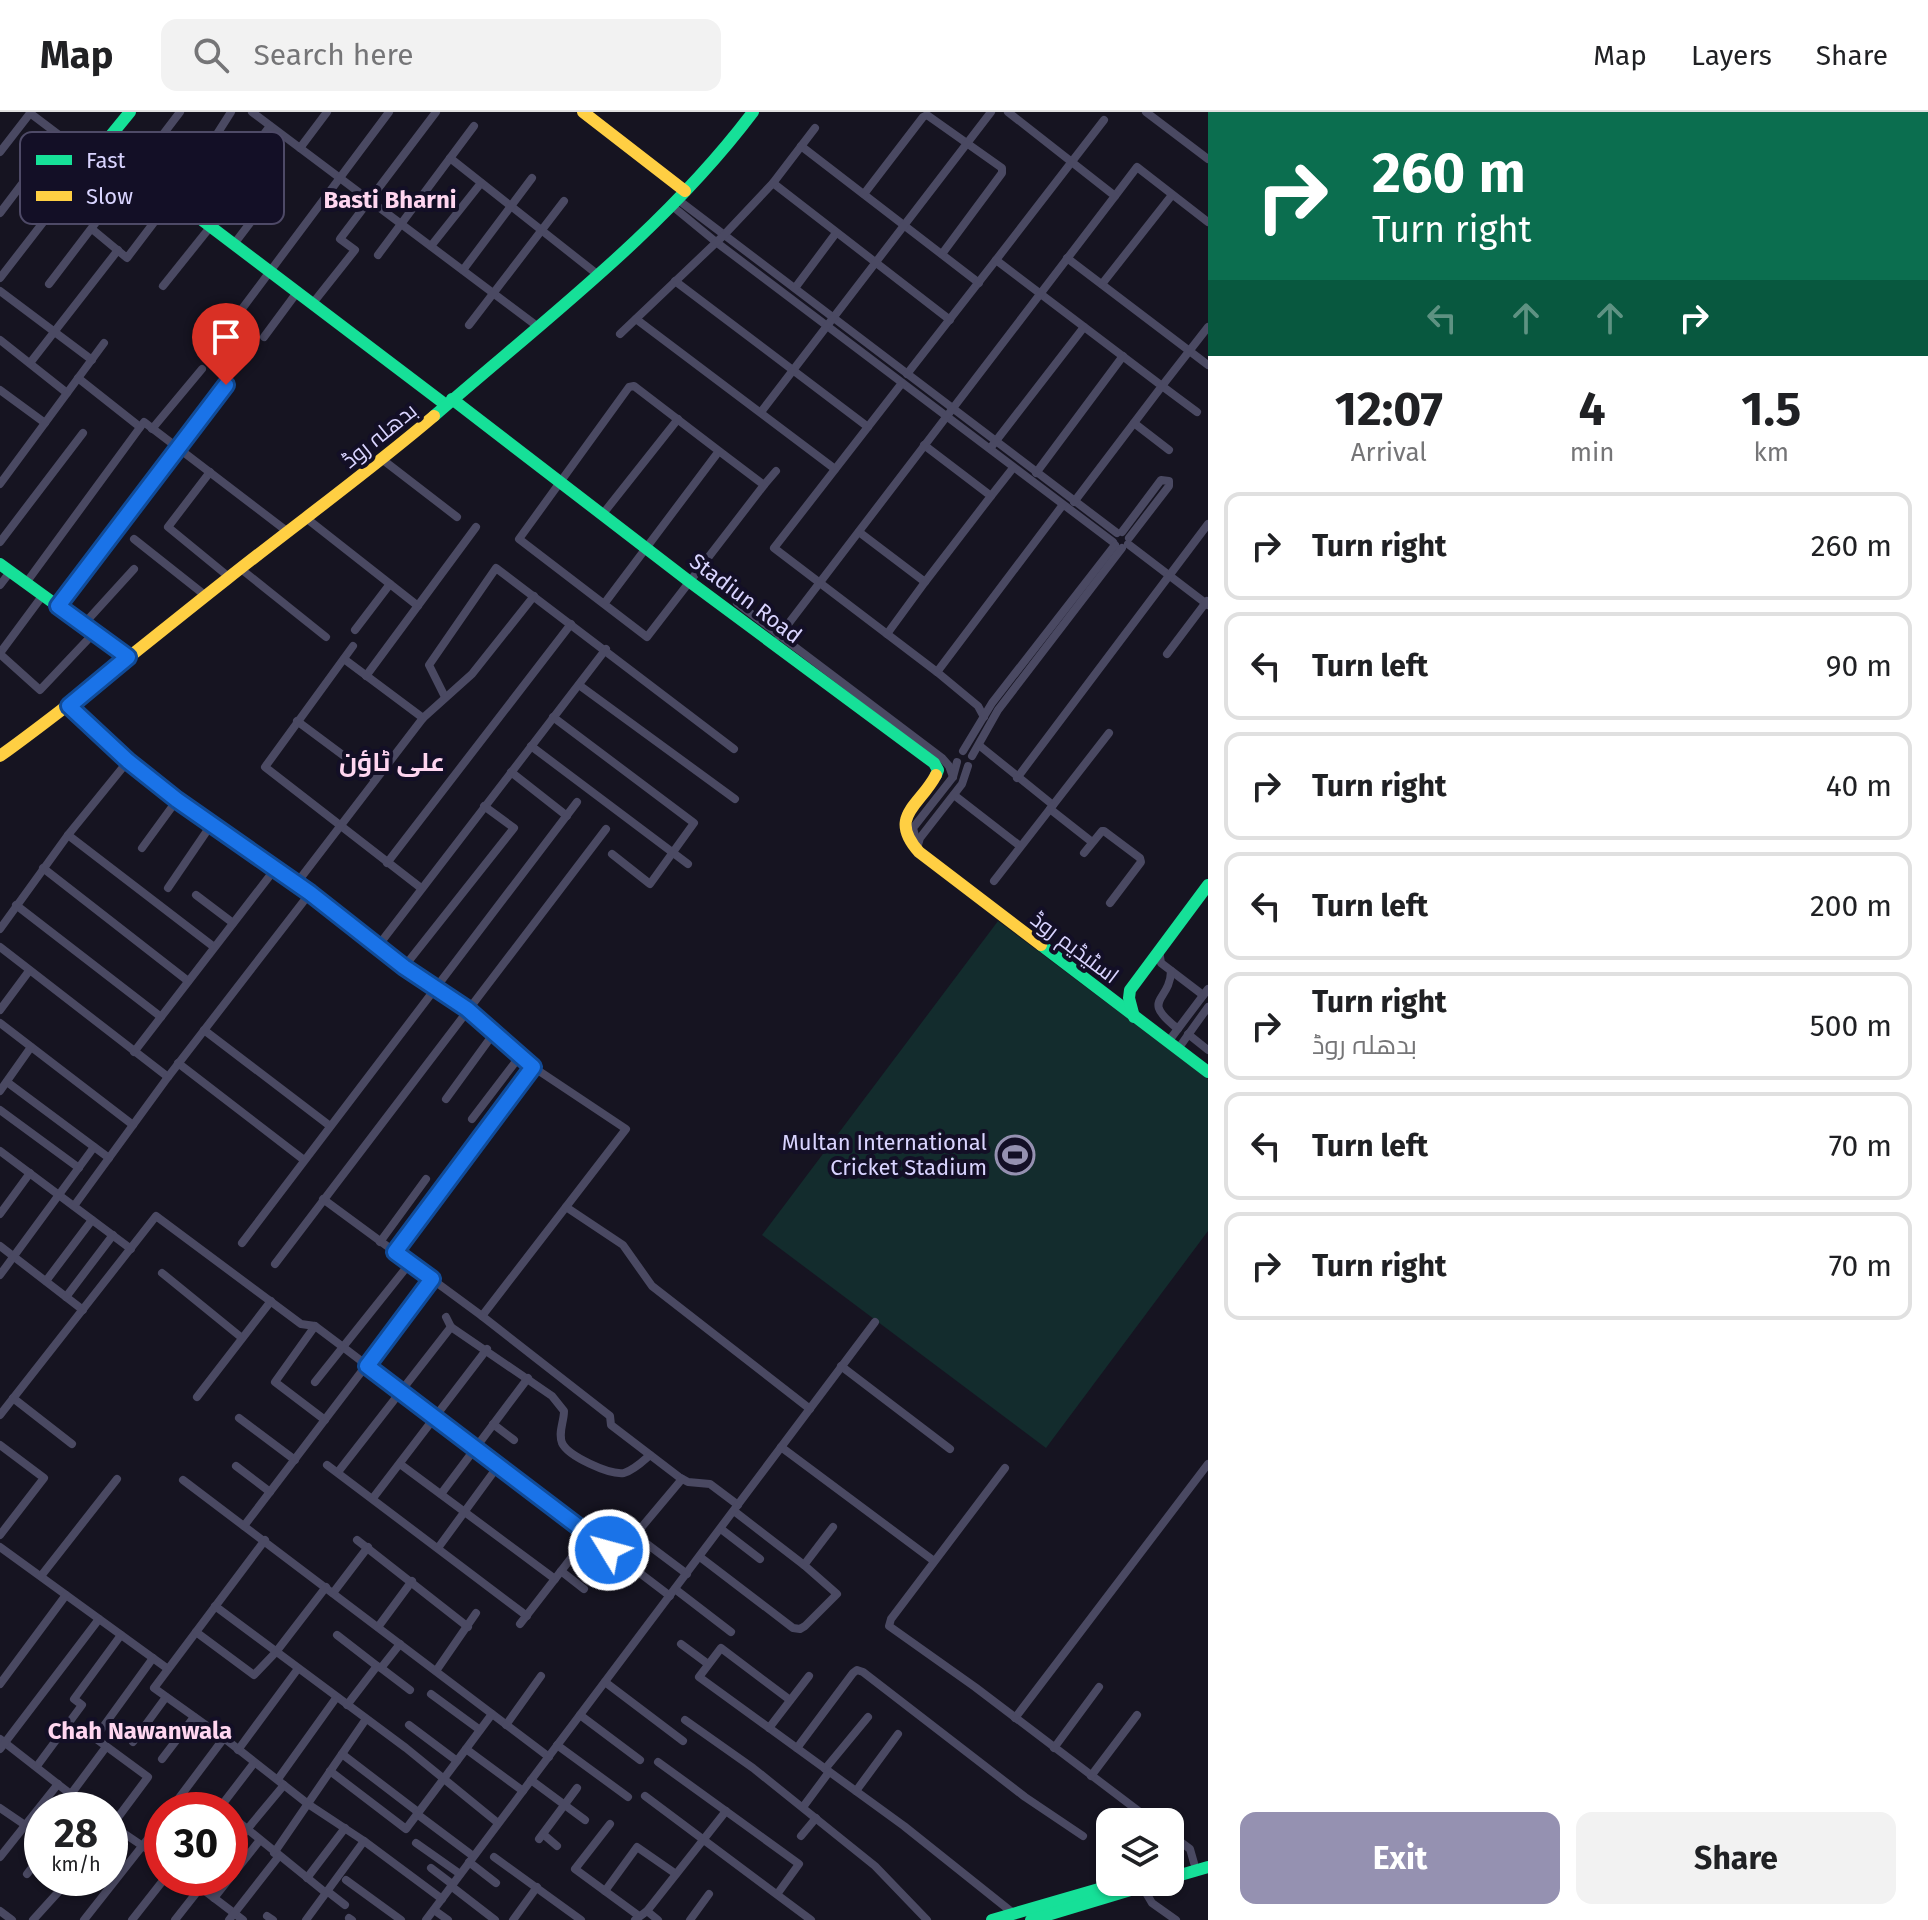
<!DOCTYPE html>
<meta charset="utf-8">
<style>
body{margin:0;font-family:"Fira Sans",Cairo,sans-serif;background:#f2f2f2;color:#202124;height:100vh;display:flex;flex-direction:column;font-size:30px;white-space:nowrap}
*{box-sizing:border-box;margin:0}
p{font-size:26px;color:#757577}
.icon{flex:none;width:44px;height:44px;fill:none;stroke:currentColor;stroke-width:2;stroke-linecap:round;stroke-linejoin:round}
.map{position:relative;flex:1;overflow:hidden}
.side{display:flex;flex-direction:column;background:#fff;width:720px}
.side>*{flex:none}
.top-card{background:#0b6e4f;color:#fff;overflow:hidden}
.controls{position:absolute;left:1096px;top:1696px;display:grid;gap:16px}
.controls a{display:grid;place-items:center;width:88px;height:88px;border-radius:16px;background:#fff;box-shadow:0 2px 6px #0004;font-size:40px}
.speed{position:absolute;left:24px;top:1680px;display:flex;gap:16px;font-size:40px;font-weight:700;text-align:center}
.speed>*{display:grid;place-content:center;width:104px;height:104px;border-radius:50%;background:#fff;box-shadow:0 2px 6px #0004;line-height:1}
.speed small{font-size:20px;font-weight:400}
.speed .limit{border:12px solid #d22;background:#fff;color:#111}
.pin{position:absolute;display:grid;place-items:center;width:68px;height:68px;color:#fff;margin:-82px -34px;border-radius:50% 50% 50% 0;rotate:-45deg;box-shadow:0 0 8px #0007}
.pin .icon{rotate:45deg}
.me{position:absolute;width:88px;margin:-44px;rotate:307deg;stroke-linejoin:round;filter:drop-shadow(0 0 6px #0008)}
.turn{display:flex;align-items:center;gap:28px;height:168px;padding:0 32px;font-size:36px}
.turn .icon{width:104px;height:104px;stroke-width:2.5}
.turn b{display:block;font-size:56px;line-height:68px}
.lanes{display:flex;align-items:center;height:76px;padding:0 32px;background:#0003;justify-content:center;gap:40px;direction:ltr}
.lanes .off{opacity:.35}
.eta{display:flex;justify-content:space-evenly;align-items:center;height:136px;text-align:center}
.eta b{font-size:48px;font-weight:700;line-height:56px}
.cta{display:flex;gap:16px;margin-top:auto;padding:16px 32px}
.cta a{flex:1;height:92px;border-radius:16px;background:#9591b1;color:#fff;font-size:32px;font-weight:700;line-height:92px;text-align:center}
.cta a+a{background:#f2f2f2;color:#202124}
ul{padding:0;list-style:none}
li{display:flex;align-items:center;gap:24px;height:108px;margin:0 16px 12px;padding:0 16px;border:4px solid #e0e0e0;border-radius:16px}
li div{flex:1}
li b{display:block;font-size:30px}
li em{font-style:normal}
header{display:flex;align-items:center;gap:48px;box-sizing:border-box;height:112px;padding:0 40px;background:#fff;border-bottom:2px solid #e0e0e0}
header strong{font-size:38px}
nav{display:flex;gap:44px;margin-inline-start:auto;font-size:28px}
.search{width:560px;height:72px;background:#f2f2f2;display:flex;align-items:center;gap:20px;box-sizing:border-box;padding:0 28px;border-radius:16px;color:#757577;font-size:30px}
main{display:flex;flex:1;min-height:0}
.map>svg:first-child{display:block}
.pitch{fill:#132c2d}
.lines{fill:none;stroke-linecap:round;stroke-linejoin:round}
.street{stroke:#4a4962;stroke-width:8}
.fast{stroke:#16e098;stroke-width:12}
.slow{stroke:#ffcf43;stroke-width:12}
.route-casing{stroke:#114b97;stroke-width:20}
.route{stroke:#1a73e8;stroke-width:14}
.labels{text-anchor:middle;stroke-width:8;stroke-linejoin:round;paint-order:stroke}
.street-label{font-size:22px;fill:#d9d4ff;stroke:#130f26}
.poi-label{font-size:22px;fill:#d9d4ff;stroke:#130f26;text-anchor:end}
.neighbourhood-label{font-size:24px;font-weight:bold;fill:#ffd6f0;stroke:#130f26}
.quarter-label{font-size:26px;font-weight:bold;fill:#ffd6f0;stroke:#130f26}
.key{fill:#130f26;stroke:#4e4a67;stroke-width:2}
.key-label{font-size:22px;fill:#d9d4ff}
</style>
<header>
<strong>Map</strong>
<div class="search"><svg class="icon" aria-label="search" viewBox="0 0 24 24"><circle cx="10" cy="10" r="6"/><path d="M15 15l6 6"/></svg>Search here</div>
<nav><a>Map</a><a>Layers</a><a>Share</a></nav>
</header>
<main>
<div class="map">
<svg width="1208" height="1808" viewBox="0 0 1208 1808">
<rect width="100%" height="100%" fill="#161421"/>
<polygon class="pitch" points="998,809 1208,967 1208,1119 1046,1336 762,1123"/>
<g class="lines">
<g class="street">
<polyline points="252,0 537,214"/>
<polyline points="1146,0 1208,47"/>
<polyline points="30,1 59,23"/>
<polyline points="801,34 979,171"/>
<polyline points="300,36 327,0"/>
<polyline points="0,40 31,0"/>
<polyline points="450,46 597,162"/>
<polyline points="773,71 950,208"/>
<polyline points="864,82 923,5 927,3 1002,56 1002,61 942,142"/>
<polyline points="1115,84 1137,55 1208,110"/>
<polyline points="677,87 1117,421"/>
<polyline points="671,93 716,130 1113,430"/>
<polyline points="0,101 59,23 92,49"/>
<polyline points="201,106 270,14"/>
<polyline points="92,117 127,146 196,55 231,0"/>
<polyline points="234,132 272,82"/>
<polyline points="431,134 481,71"/>
<polyline points="378,143 474,14"/>
<polyline points="1067,146 1208,253"/>
<polyline points="996,148 1104,8"/>
<polyline points="463,158 532,66"/>
<polyline points="0,166 103,33"/>
<polyline points="675,169 868,315"/>
<polyline points="49,172 180,0"/>
<polyline points="1102,172 1172,83"/>
<polyline points="163,174 211,114"/>
<polyline points="795,176 836,121"/>
<polyline points="0,179 92,248"/>
<polyline points="313,191 355,138 340,127 436,0"/>
<polyline points="636,207 835,357"/>
<polyline points="469,213 564,89"/>
<polyline points="224,221 389,0"/>
<polyline points="620,222 724,123 773,71 815,16"/>
<polyline points="264,225 298,179"/>
<polyline points="0,228 67,281"/>
<polyline points="30,251 118,138"/>
<polyline points="907,262 996,148 1162,274 1074,390"/>
<polyline points="78,266 140,315"/>
<polyline points="902,271 774,436 937,560 978,594 984,605"/>
<polyline points="0,278 45,311"/>
<polyline points="761,300 991,0"/>
<polyline points="1197,300 1162,274 1208,215"/>
<polyline points="1134,311 1169,338"/>
<polyline points="152,317 202,257"/>
<polyline points="992,334 1084,215"/>
<polyline points="383,348 457,405"/>
<polyline points="210,360 168,415 229,465"/>
<polyline points="1036,361 1123,244"/>
<polyline points="0,372 104,231"/>
<polyline points="764,373 776,359"/>
<polyline points="991,384 1013,356"/>
<polyline points="602,403 678,307"/>
<polyline points="306,406 418,494"/>
<polyline points="859,420 925,470 991,384 924,333"/>
<polyline points="1122,420 1161,368 1169,369 1169,374 1129,426"/>
<polyline points="134,427 206,484"/>
<polyline points="0,430 83,321"/>
<polyline points="1128,432 1208,493"/>
<polyline points="241,457 326,525"/>
<polyline points="26,471 144,310 288,420"/>
<polyline points="0,473 10,460"/>
<polyline points="737,491 942,646 949,654 953,665"/>
<polyline points="604,492 719,339 764,373 647,525 519,427 629,275 634,274 719,339"/>
<polyline points="58,494 226,273"/>
<polyline points="83,513 134,457"/>
<polyline points="355,518 390,472"/>
<polyline points="887,522 925,470"/>
<polyline points="779,524 1115,84 1008,0"/>
<polyline points="353,534 265,655 421,776"/>
<polyline points="0,541 43,483"/>
<polyline points="0,542 40,578 94,521"/>
<polyline points="1167,542 1207,489"/>
<polyline points="344,547 423,606"/>
<polyline points="937,560 1062,394"/>
<polyline points="366,564 476,415"/>
<polyline points="579,573 735,687"/>
<polyline points="445,585 429,553 496,456 734,637"/>
<polyline points="69,594 128,649 177,688 310,781 404,855 467,897 533,955 626,1017 482,1204"/>
<polyline points="553,605 694,711 650,772 612,742"/>
<polyline points="297,609 375,667"/>
<polyline points="531,634 688,752"/>
<polyline points="980,634 1053,693"/>
<polyline points="963,639 992,591 1115,433"/>
<polyline points="972,644 998,598 1122,436"/>
<polyline points="511,660 567,704"/>
<polyline points="1017,666 1208,412"/>
<polyline points="954,683 1020,734"/>
<polyline points="1050,697 1092,730"/>
<polyline points="68,723 214,835"/>
<polyline points="918,733 920,726 962,672 968,654"/>
<polyline points="918,735 913,716 953,665 957,650"/>
<polyline points="142,736 177,688"/>
<polyline points="1084,741 1102,719 1104,719 1140,746 1141,750 1110,791"/>
<polyline points="387,751 571,512"/>
<polyline points="43,756 188,869"/>
<polyline points="994,769 1109,621"/>
<polyline points="296,772 423,606 472,562 534,484"/>
<polyline points="168,776 211,713"/>
<polyline points="196,783 233,811"/>
<polyline points="16,793 161,905"/>
<polyline points="0,817 68,723 128,649"/>
<polyline points="378,834 606,537"/>
<polyline points="0,835 168,965"/>
<polyline points="1159,838 1161,851 1203,883"/>
<polyline points="404,855 514,716 484,694"/>
<path d="M1171 859C1170 891 1139 886 1178 917"/>
<polyline points="0,898 29,859"/>
<polyline points="0,911 133,1013"/>
<polyline points="204,918 330,1014"/>
<polyline points="1188,922 1208,938"/>
<polyline points="1168,930 1208,877"/>
<polyline points="1178,937 1208,895"/>
<polyline points="134,940 275,757"/>
<polyline points="178,951 304,1048"/>
<polyline points="7,970 109,1046"/>
<polyline points="0,979 31,935"/>
<polyline points="446,987 494,921"/>
<polyline points="0,998 79,1056"/>
<polyline points="472,1007 520,944"/>
<polyline points="0,1039 131,1137"/>
<polyline points="323,1087 482,1204 610,1304 611,1313 679,1365 688,1370 710,1372 738,1393"/>
<polyline points="74,1094 168,965 310,781"/>
<polyline points="566,1095 623,1133 652,1174 810,1297"/>
<polyline points="0,1102 30,1061"/>
<polyline points="380,1130 426,1067"/>
<polyline points="242,1131 577,690"/>
<polyline points="0,1134 83,1198"/>
<polyline points="395,1140 533,955"/>
<polyline points="275,1152 606,717"/>
<polyline points="162,1161 242,1226"/>
<polyline points="0,1163 94,1035"/>
<polyline points="46,1169 92,1108"/>
<polyline points="66,1185 113,1123"/>
<path d="M446 1205 451 1215 552 1284 564 1299C564 1310 558 1320 562 1331 568 1344 609 1363 624 1361 634 1358 642 1350 650 1343"/>
<polyline points="315,1214 275,1270 325,1308"/>
<polyline points="841,1254 950,1337"/>
<polyline points="315,1270 410,1151"/>
<polyline points="197,1285 271,1189"/>
<polyline points="13,1286 72,1332"/>
<polyline points="0,1303 156,1104 301,1212 315,1214 339,1232 670,1484"/>
<polyline points="239,1306 295,1348"/>
<polyline points="493,1312 514,1328"/>
<polyline points="0,1333 44,1366 0,1423"/>
<polyline points="781,1335 934,1449"/>
<polyline points="400,1352 555,1467"/>
<polyline points="327,1353 527,1504"/>
<polyline points="236,1354 270,1380"/>
<polyline points="1005,1356 891,1507 889,1514 975,1575 1153,1710"/>
<polyline points="338,1360 451,1215"/>
<polyline points="682,1367 635,1423 687,1462"/>
<polyline points="183,1368 549,1645"/>
<polyline points="441,1382 528,1266"/>
<polyline points="373,1386 487,1237"/>
<polyline points="244,1414 432,1167"/>
<polyline points="721,1417 760,1447"/>
<polyline points="265,1428 154,1576 224,1626 308,1692 364,1729 442,1787"/>
<polyline points="357,1428 468,1515"/>
<polyline points="0,1435 168,1557"/>
<polyline points="438,1436 498,1354"/>
<polyline points="700,1445 793,1516 800,1517 805,1514 837,1482 804,1453 734,1399"/>
<polyline points="804,1453 833,1415"/>
<polyline points="561,1459 584,1477"/>
<polyline points="41,1464 117,1367"/>
<polyline points="675,1477 731,1520"/>
<polyline points="333,1481 368,1435"/>
<polyline points="215,1494 406,1636 498,1711"/>
<polyline points="520,1512 589,1423"/>
<polyline points="378,1515 412,1469"/>
<polyline points="196,1520 254,1563 276,1540 326,1475"/>
<polyline points="337,1523 377,1554"/>
<polyline points="681,1532 708,1552"/>
<polyline points="381,1556 410,1578"/>
<polyline points="436,1559 476,1501"/>
<polyline points="605,1570 683,1629"/>
<polyline points="0,1572 66,1483"/>
<polyline points="431,1582 480,1618"/>
<polyline points="790,1588 721,1536 699,1565 904,1714 1013,1801"/>
<polyline points="347,1593 377,1554 381,1556 400,1532"/>
<polyline points="492,1602 466,1637 523,1679"/>
<polyline points="580,1603 640,1648"/>
<polyline points="1015,1606 1208,1352"/>
<polyline points="685,1608 753,1656 875,1754 927,1808"/>
<polyline points="409,1613 457,1649"/>
<polyline points="506,1613 541,1564"/>
<polyline points="769,1616 809,1564"/>
<polyline points="0,1627 91,1698"/>
<polyline points="133,1630 166,1585"/>
<polyline points="557,1633 628,1685"/>
<polyline points="797,1636 853,1561 857,1558 863,1560 1025,1685 1083,1724"/>
<polyline points="1054,1636 1099,1575"/>
<polyline points="0,1637 99,1507"/>
<polyline points="238,1638 297,1558"/>
<polyline points="342,1642 418,1700"/>
<polyline points="162,1647 194,1605"/>
<polyline points="658,1650 799,1752 778,1781"/>
<polyline points="37,1654 82,1593 74,1587 121,1523"/>
<polyline points="825,1657 868,1605"/>
<polyline points="330,1659 406,1717 466,1637"/>
<polyline points="1091,1664 1137,1603"/>
<polyline points="278,1667 336,1586"/>
<polyline points="531,1668 585,1708"/>
<polyline points="856,1679 898,1622"/>
<polyline points="71,1682 106,1635"/>
<polyline points="645,1684 811,1808"/>
<polyline points="803,1695 829,1660"/>
<polyline points="0,1696 25,1713"/>
<polyline points="170,1698 224,1626"/>
<polyline points="218,1698 254,1651"/>
<polyline points="417,1702 473,1744"/>
<polyline points="230,1703 326,1781"/>
<polyline points="110,1712 162,1747"/>
<polyline points="610,1712 575,1757 639,1804"/>
<polyline points="110,1716 148,1665 95,1626 153,1546"/>
<polyline points="543,1722 557,1734"/>
<polyline points="1170,1722 1190,1737 1194,1751"/>
<polyline points="801,1724 816,1706"/>
<polyline points="539,1727 577,1676"/>
<polyline points="416,1731 460,1762"/>
<polyline points="230,1738 284,1673"/>
<polyline points="274,1741 366,1607"/>
<polyline points="0,1745 58,1672"/>
<polyline points="494,1745 581,1808"/>
<polyline points="469,1750 496,1771"/>
<polyline points="431,1756 452,1772"/>
<polyline points="27,1762 42,1743"/>
<polyline points="188,1766 243,1808"/>
<polyline points="307,1766 345,1716"/>
<polyline points="346,1768 401,1808"/>
<polyline points="451,1774 495,1808"/>
<polyline points="1142,1774 1152,1791 1176,1808"/>
<polyline points="327,1779 345,1793"/>
<polyline points="605,1779 637,1735 676,1762"/>
<polyline points="214,1786 260,1728"/>
<polyline points="434,1798 448,1808"/>
<polyline points="0,1799 12,1808"/>
<polyline points="647,1799 658,1808"/>
<polyline points="267,1804 273,1808"/>
<polyline points="349,1806 352,1808"/>
<polyline points="33,1808 71,1766"/>
<polyline points="84,1808 162,1709"/>
<polyline points="132,1808 165,1766"/>
<polyline points="175,1808 208,1766"/>
<polyline points="229,1808 279,1744"/>
<polyline points="306,1808 364,1729"/>
<polyline points="426,1808 875,1210"/>
<polyline points="513,1808 537,1775"/>
<polyline points="635,1808 647,1799 726,1699"/>
<polyline points="690,1808 709,1782"/>
</g>
<g class="fast">
<polyline points="130,0 103,33 446,293"/>
<polyline points="452,287 690,470 934,651 938,658 936,663"/>
<path d="M434 304C544 208 665 117 753 0"/>
<polyline points="0,452 128,545"/>
<polyline points="1041,833 1208,960"/>
<polyline points="1134,905 1129,886 1130,878 1208,773"/>
<polyline points="1170,1766 1208,1755"/>
<polyline points="992,1808 1123,1770"/>
<polyline points="1031,1808 1157,1770"/>
</g>
<g class="slow">
<polyline points="583,0 685,79"/>
<path d="M0 644C78 588 152 526 227 467 296 412 367 361 434 304"/>
<path d="M936 663C920 694 887 704 919 740L1041 833"/>
</g>
</g>
<g class="lines">
<defs>
<polyline id="route" points="226,273 58,494 128,545 69,594 128,649 177,688 310,781 404,855 467,897 533,955 395,1140 432,1167 367,1254 609,1438"/>
</defs>
<use href="#route" class="route-casing"/>
<use href="#route" class="route"/>
</g>
<defs>
<symbol id="stadium-ring" viewBox="-11 -11 22 22"><circle r="9.5" fill="#130f26" stroke="#9591b1" stroke-width="1.5"/><path d="M0-5a6.5 5 0 1 0 0 10a6.5 5 0 1 0 0-10ZM-3.5-1.8h7v3.6h-7Z" fill="#9591b1"/></symbol>
</defs>
<g fill-rule="evenodd">
<use href="#stadium-ring" x="993" y="1021" width="44" height="44"/>
</g>
<g class="labels">
<g class="street-label">
<text transform="translate(379 323) rotate(-39)" y="8">بدھلہ روڈ</text>
<text transform="translate(746 486) rotate(37)" y="8">Stadiun Road</text>
<text transform="translate(1075 835) rotate(37)" y="8">اسٹیڈیم روڈ</text>
</g>
<g class="poi-label">
<text x="987" y="1038">Multan International<tspan x="987" dy="25">Cricket Stadium</tspan></text>
</g>
<g class="neighbourhood-label">
<text x="390" y="96">Basti Bharni</text>
<text x="140" y="1627">Chah Nawanwala</text>
</g>
<g class="quarter-label">
<text x="392" y="659">علی ٹاؤن</text>
</g>
</g>
<rect x="20" y="20" width="264" height="92" rx="12" class="key"/>
<rect x="36" y="43" width="36" height="10" fill="#16e098"/>
<rect x="36" y="79" width="36" height="10" fill="#ffcf43"/>
<g class="key-label">
<text x="86" y="56">Fast</text>
<text x="86" y="92">Slow</text>
</g>
</svg>
<div class="controls">
<a><svg class="icon" aria-label="layers" viewBox="0 0 24 24"><path d="M12 4l9 5-9 5-9-5zM3 14l9 5 9-5"/></svg></a>
</div>
<div class="speed"><div>28<small>km/h</small></div><div class="limit">30</div></div>
<div class="pin" style="left:226px;top:273px;background:#d93025"><svg class="icon" aria-label="arrive" viewBox="0 0 24 24"><path d="M6 21V4h12l-3 4 3 4H6"/></svg></div>
<svg class="me" style="left:609px;top:1438px" viewBox="-20 -20 40 40"><circle r="17" fill="#1a73e8" stroke="#fff" stroke-width="3"/><path d="M0-11L8 9 0 5-8 9z" fill="#fff"/></svg>
</div>
<section class="side">
<div class="top-card">
<div class="turn"><svg class="icon" aria-label="right" viewBox="0 0 24 24"><path d="M7 20v-9h11M14 6l5 5-5 5"/></svg><div><b>260 m</b>Turn right</div></div>
<div class="lanes"><svg class="icon off" aria-label="left" viewBox="0 0 24 24"><path d="M17 20v-9H6M10 6l-5 5 5 5"/></svg><svg class="icon off" aria-label="ahead" viewBox="0 0 24 24"><path d="M12 20V5M6 11l6-6 6 6"/></svg><svg class="icon off" aria-label="ahead" viewBox="0 0 24 24"><path d="M12 20V5M6 11l6-6 6 6"/></svg><svg class="icon" aria-label="right" viewBox="0 0 24 24"><path d="M7 20v-9h11M14 6l5 5-5 5"/></svg></div>
</div>
<div class="eta">
<div><b>12:07</b><p>Arrival</p></div>
<div><b>4</b><p>min</p></div>
<div><b>1.5</b><p>km</p></div>
</div>
<ul>
<li><svg class="icon" aria-label="right" viewBox="0 0 24 24"><path d="M7 20v-9h11M14 6l5 5-5 5"/></svg><div><b>Turn right</b></div><em>260 m</em></li>
<li><svg class="icon" aria-label="left" viewBox="0 0 24 24"><path d="M17 20v-9H6M10 6l-5 5 5 5"/></svg><div><b>Turn left</b></div><em>90 m</em></li>
<li><svg class="icon" aria-label="right" viewBox="0 0 24 24"><path d="M7 20v-9h11M14 6l5 5-5 5"/></svg><div><b>Turn right</b></div><em>40 m</em></li>
<li><svg class="icon" aria-label="left" viewBox="0 0 24 24"><path d="M17 20v-9H6M10 6l-5 5 5 5"/></svg><div><b>Turn left</b></div><em>200 m</em></li>
<li><svg class="icon" aria-label="right" viewBox="0 0 24 24"><path d="M7 20v-9h11M14 6l5 5-5 5"/></svg><div><b>Turn right</b><p>بدھلہ روڈ</p></div><em>500 m</em></li>
<li><svg class="icon" aria-label="left" viewBox="0 0 24 24"><path d="M17 20v-9H6M10 6l-5 5 5 5"/></svg><div><b>Turn left</b></div><em>70 m</em></li>
<li><svg class="icon" aria-label="right" viewBox="0 0 24 24"><path d="M7 20v-9h11M14 6l5 5-5 5"/></svg><div><b>Turn right</b></div><em>70 m</em></li>
</ul>
<div class="cta"><a>Exit</a><a>Share</a></div>
</section>
</main>
